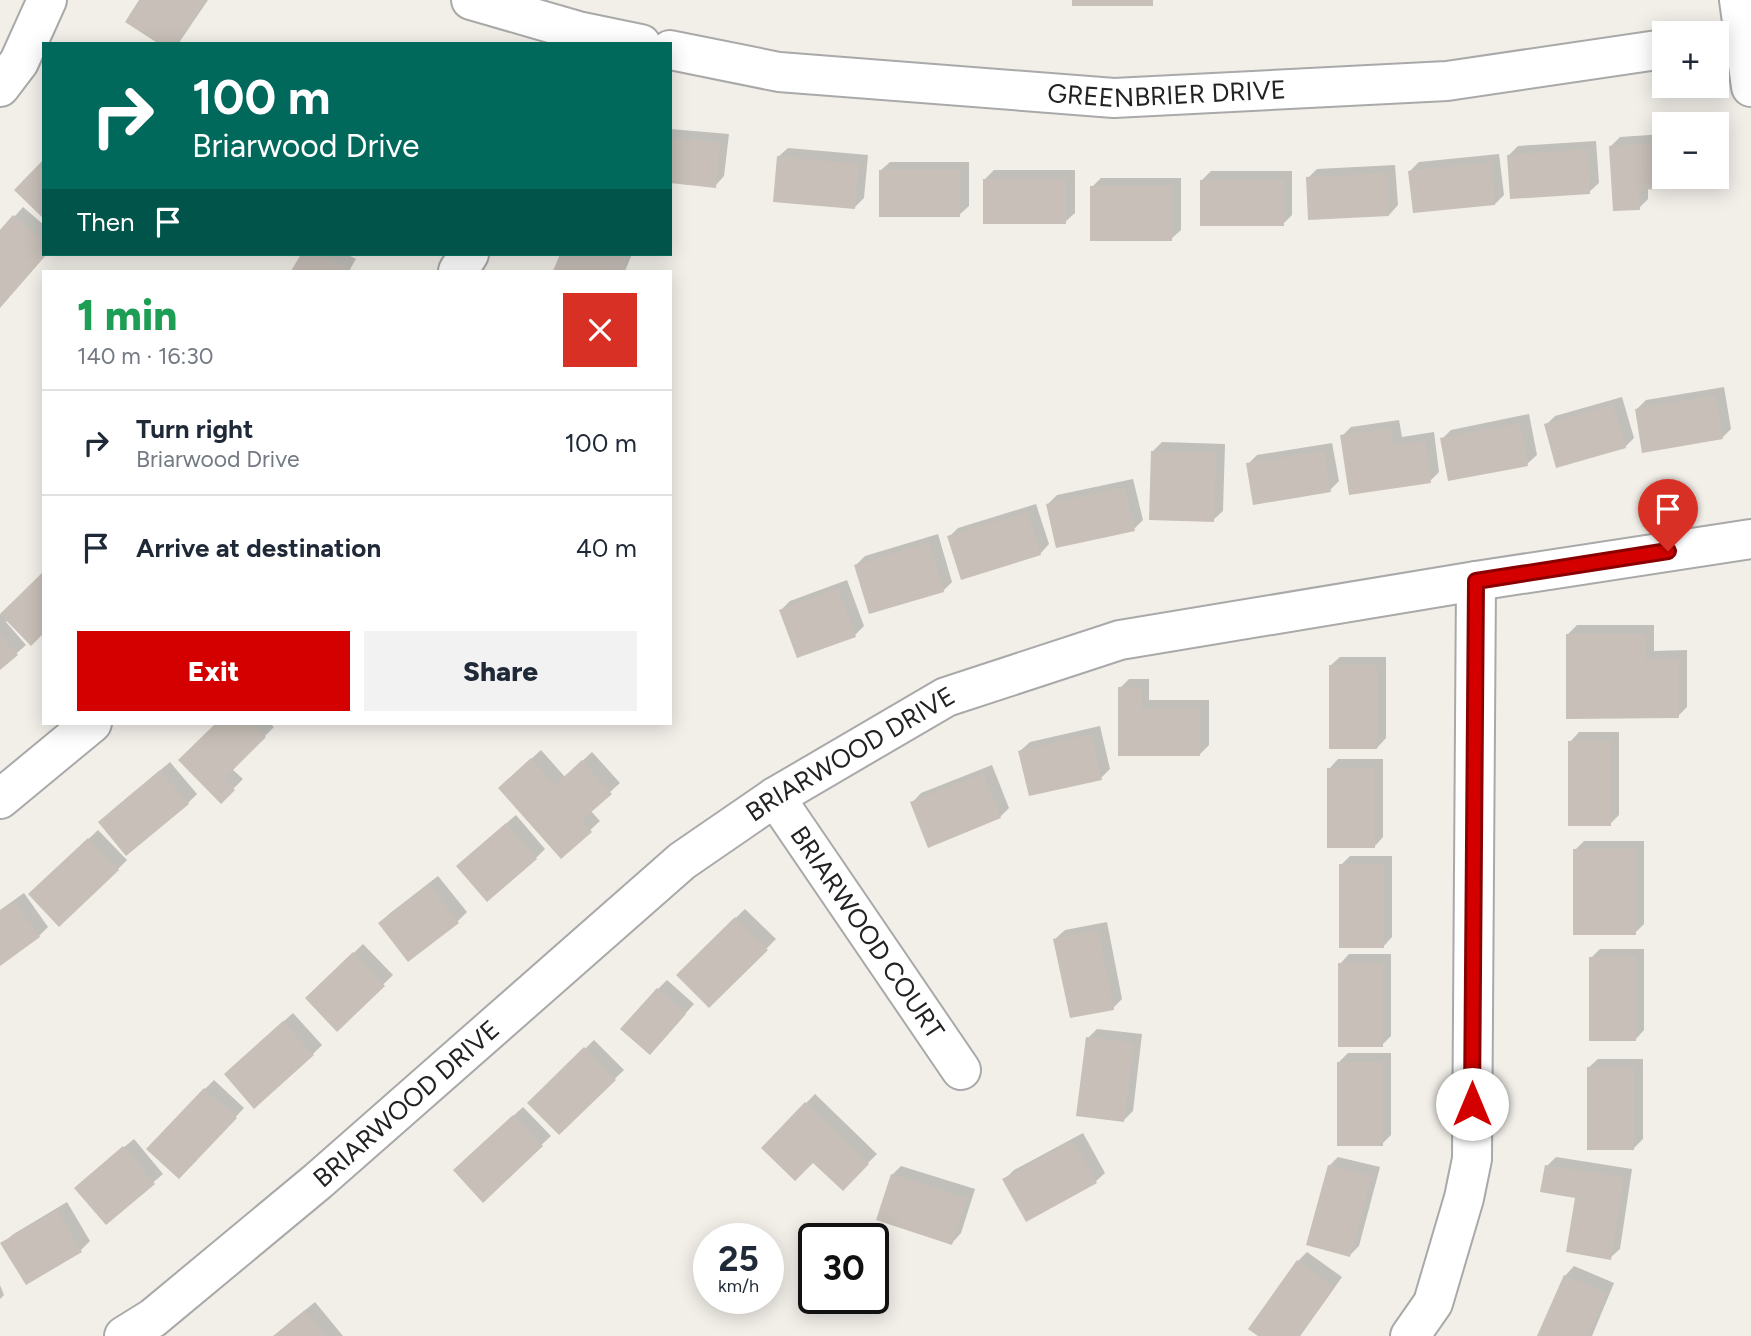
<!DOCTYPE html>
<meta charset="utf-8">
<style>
body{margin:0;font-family:Figtree,sans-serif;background:#f2f2f3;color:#1f2937;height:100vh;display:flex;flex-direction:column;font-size:26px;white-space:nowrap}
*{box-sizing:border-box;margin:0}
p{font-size:23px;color:#747a83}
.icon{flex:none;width:38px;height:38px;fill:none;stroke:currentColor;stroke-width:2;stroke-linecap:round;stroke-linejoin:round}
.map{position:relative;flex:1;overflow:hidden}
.sheet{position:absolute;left:42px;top:270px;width:630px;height:455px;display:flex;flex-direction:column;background:#fff;border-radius:0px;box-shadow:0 4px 18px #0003}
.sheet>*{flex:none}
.top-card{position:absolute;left:42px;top:42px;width:630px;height:214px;border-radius:0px;box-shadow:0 4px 18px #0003;background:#00695c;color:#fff;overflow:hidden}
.fabs{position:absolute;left:1652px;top:21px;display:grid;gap:14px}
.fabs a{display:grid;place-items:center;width:77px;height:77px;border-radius:0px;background:#fff;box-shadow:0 4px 18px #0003;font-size:35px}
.speed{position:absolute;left:693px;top:1223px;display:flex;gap:14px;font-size:35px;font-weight:700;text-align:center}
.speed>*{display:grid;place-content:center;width:91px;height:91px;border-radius:50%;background:#fff;box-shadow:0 4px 18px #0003;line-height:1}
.speed small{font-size:18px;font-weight:400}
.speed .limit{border:4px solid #111;border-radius:10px;background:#fff;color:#111}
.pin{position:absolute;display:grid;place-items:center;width:60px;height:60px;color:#fff;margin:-72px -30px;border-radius:50% 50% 50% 0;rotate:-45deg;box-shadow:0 0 7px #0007}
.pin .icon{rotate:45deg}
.me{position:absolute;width:77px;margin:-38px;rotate:0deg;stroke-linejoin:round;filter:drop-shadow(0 0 5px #0008)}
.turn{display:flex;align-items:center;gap:24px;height:147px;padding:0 35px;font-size:32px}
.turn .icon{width:91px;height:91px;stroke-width:2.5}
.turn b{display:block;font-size:49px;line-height:60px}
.then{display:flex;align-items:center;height:66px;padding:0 35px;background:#0003;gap:14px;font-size:26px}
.round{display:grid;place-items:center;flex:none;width:74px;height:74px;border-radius:0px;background:#f2f2f3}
.headline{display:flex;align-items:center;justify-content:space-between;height:119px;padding:0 35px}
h1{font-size:42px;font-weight:800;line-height:52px;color:#1e9e55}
.action{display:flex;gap:14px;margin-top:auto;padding:14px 35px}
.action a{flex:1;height:80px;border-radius:0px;background:#d40000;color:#fff;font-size:28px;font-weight:800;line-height:80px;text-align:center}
.action a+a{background:#f2f2f3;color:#1f2937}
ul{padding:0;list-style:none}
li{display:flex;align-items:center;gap:21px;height:105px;padding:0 35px;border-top:2px solid #e0e1e3}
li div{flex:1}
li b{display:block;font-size:26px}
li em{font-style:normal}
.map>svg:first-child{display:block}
.shadow{fill:#0003}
.building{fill:#c7bfb8}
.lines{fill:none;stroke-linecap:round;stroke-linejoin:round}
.minor-casing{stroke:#a9a9a9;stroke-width:42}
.minor{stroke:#fff;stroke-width:38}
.route-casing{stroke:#8a0000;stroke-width:18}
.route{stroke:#d40000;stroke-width:12}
.labels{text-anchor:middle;stroke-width:5;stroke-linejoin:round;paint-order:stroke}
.street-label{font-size:26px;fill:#222;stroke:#fff}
</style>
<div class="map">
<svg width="1751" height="1336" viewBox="0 0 1751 1336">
<rect width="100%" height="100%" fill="#f2efe9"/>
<g class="shadow">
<polygon points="142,0 208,0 178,44"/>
<polygon points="670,129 729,134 724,176 715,186 670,181"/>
<polygon points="1664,134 1664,177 1701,177 1692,185 1648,188 1648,199 1639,208 1611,146 1620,137"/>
<polygon points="1596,141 1599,183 1589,192 1509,155 1518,146"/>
<polygon points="788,148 868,155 864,198 855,207 778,157"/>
<polygon points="1499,154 1504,195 1495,204 1410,171 1419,162"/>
<polygon points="890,162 969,162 969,206 959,215 880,171"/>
<polygon points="1395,165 1398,205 1389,215 1308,178 1317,169"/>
<polygon points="994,170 1075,170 1075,213 1065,222 985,179"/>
<polygon points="1211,171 1292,171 1292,215 1283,224 1202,180"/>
<polygon points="1101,178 1181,178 1181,230 1171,239 1092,187"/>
<polygon points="23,207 44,225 44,254 46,254 0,306 0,233"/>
<polygon points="303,254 346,254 356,259 349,271 293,271"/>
<polygon points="562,254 632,254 625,271 554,271"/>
<polygon points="1724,387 1731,429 1722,438 1637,409 1646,400"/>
<polygon points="1622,397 1634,438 1625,447 1546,425 1555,416"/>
<polygon points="1529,414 1537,455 1527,464 1442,439 1451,430"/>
<polygon points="1399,420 1402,437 1434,432 1439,472 1430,481 1342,436 1351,427"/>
<polygon points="1162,442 1225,444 1223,511 1213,520 1152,452"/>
<polygon points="1332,443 1339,481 1330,490 1248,464 1257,455"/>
<polygon points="1133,479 1143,520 1134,529 1048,504 1057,495"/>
<polygon points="1036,504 1049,544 1040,554 949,537 958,528"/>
<polygon points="938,534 952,582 943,591 856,565 865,556"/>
<polygon points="44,573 6,622 26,645 0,668 0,615"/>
<polygon points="847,580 864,626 855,635 781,610 790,601"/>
<polygon points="1577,625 1654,625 1654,651 1687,650 1687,707 1678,716 1568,634"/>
<polygon points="1340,657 1386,657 1386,738 1377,748 1330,666"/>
<polygon points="1129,679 1149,679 1149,700 1209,700 1209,745 1200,754 1120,754 1120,688"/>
<polygon points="218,723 269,723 274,727 232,769 243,779 221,801 180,760"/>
<polygon points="1100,726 1110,769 1101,778 1020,751 1030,742"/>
<polygon points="1579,732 1619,732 1619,815 1610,824 1570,742"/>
<polygon points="541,750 565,777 592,752 620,783 590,810 600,821 561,857 509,779"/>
<polygon points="1338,759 1383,759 1383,837 1374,847 1329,769"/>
<polygon points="170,762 197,794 188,803 109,813"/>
<polygon points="992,765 1009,808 1000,817 912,803 921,793"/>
<polygon points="516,815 545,849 536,858 467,857"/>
<polygon points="98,830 127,860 118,869 30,894"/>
<polygon points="1584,841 1644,841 1644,924 1635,933 1575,850"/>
<polygon points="1350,856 1392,856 1392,937 1383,947 1341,865"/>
<polygon points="438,876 467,912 458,921 409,960 380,923 389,914"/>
<polygon points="24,893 48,927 39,936 0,964 0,910"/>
<polygon points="745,909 776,939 709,1006 678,975"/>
<polygon points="1107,922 1122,999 1113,1008 1055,939 1065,930"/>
<polygon points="363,944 393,975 337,1029 307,998"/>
<polygon points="1600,949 1644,949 1644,1030 1635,1040 1591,958"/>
<polygon points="1349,954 1391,954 1391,1036 1382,1045 1340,964"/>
<polygon points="667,980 694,1004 658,1044 658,989"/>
<polygon points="293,1013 322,1045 313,1054 235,1065"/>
<polygon points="1097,1029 1142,1034 1133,1111 1124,1120 1088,1038"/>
<polygon points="594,1040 624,1070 559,1132 530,1103"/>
<polygon points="1348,1053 1391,1053 1391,1135 1382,1144 1339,1062"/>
<polygon points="1598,1059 1643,1059 1643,1139 1634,1148 1588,1068"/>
<polygon points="214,1080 244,1108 188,1168 205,1089"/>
<polygon points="815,1094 877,1154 843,1188 813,1160 763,1147"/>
<polygon points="523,1107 551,1136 483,1200 464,1161"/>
<polygon points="1083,1133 1105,1173 1095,1182 1004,1180 1014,1170"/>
<polygon points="134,1139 163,1174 106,1223 85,1179"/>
<polygon points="1338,1157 1380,1167 1359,1246 1350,1255 1329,1166"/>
<polygon points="1556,1157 1632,1169 1620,1249 1610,1258 1577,1196 1547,1166"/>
<polygon points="901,1166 975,1189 961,1233 952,1243 892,1175"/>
<polygon points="67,1202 90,1241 81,1250 26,1283 3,1244 12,1235"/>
<polygon points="1307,1252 1342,1277 1300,1336 1261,1336 1298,1261"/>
<polygon points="1574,1266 1614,1283 1592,1336 1539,1336 1565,1276"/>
<polygon points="0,1285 4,1295 0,1299"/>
<polygon points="315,1302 343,1336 275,1336 282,1329"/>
</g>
<g class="building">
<polygon points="139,0 203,0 205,2 178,44 159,44 125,22"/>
<rect x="1072" y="0" width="81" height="6"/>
<polygon points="670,138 720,143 716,188 670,183"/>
<polygon points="1664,142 1664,177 1692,177 1693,187 1639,190 1640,210 1613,211 1609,146"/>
<polygon points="1588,149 1590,194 1510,199 1507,155"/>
<polygon points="777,156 859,164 855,209 773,202"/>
<polygon points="44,159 44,219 14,190"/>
<polygon points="1491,162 1495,205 1413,213 1408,171"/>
<rect x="879" y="170" width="81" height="47"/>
<polygon points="1387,173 1389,216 1308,220 1306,177"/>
<rect x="983" y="179" width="83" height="45"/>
<rect x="1200" y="180" width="84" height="46"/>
<rect x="1090" y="186" width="82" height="55"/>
<polygon points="13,215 44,241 44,254 47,254 0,308 0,230"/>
<polygon points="301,254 321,254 348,269 347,271 291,271"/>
<polygon points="560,254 628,254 621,271 553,271"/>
<polygon points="1715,395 1723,439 1642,453 1635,409"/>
<polygon points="1613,405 1626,448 1556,468 1544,424"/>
<polygon points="1520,423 1528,466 1448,481 1440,438"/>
<polygon points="1390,428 1393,445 1425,441 1431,483 1349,495 1340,435"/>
<polygon points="1151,451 1216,453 1214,522 1149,520"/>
<polygon points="1324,451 1331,492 1253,505 1246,463"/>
<polygon points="1124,487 1135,531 1056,548 1046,504"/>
<polygon points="1027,512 1041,555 961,580 947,536"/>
<polygon points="929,542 944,592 869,614 854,565"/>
<polygon points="44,571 44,633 31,646 0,614"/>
<polygon points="838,588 856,637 797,658 779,610"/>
<polygon points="0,634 18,655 0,670"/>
<polygon points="1566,634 1645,634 1645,659 1679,659 1679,718 1566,719"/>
<rect x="1329" y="665" width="48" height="84"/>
<polygon points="1118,687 1141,687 1141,709 1200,709 1200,756 1118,756"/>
<polygon points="216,723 251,723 266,737 224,779 235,790 221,804 178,760"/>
<polygon points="1091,734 1102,780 1029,796 1018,751"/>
<rect x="1568" y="741" width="43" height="85"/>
<polygon points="531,758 555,785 582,760 612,794 582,820 592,832 561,859 498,788"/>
<rect x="1327" y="768" width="48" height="80"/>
<polygon points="160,770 189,804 126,856 98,822"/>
<polygon points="983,773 1001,818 928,848 910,802"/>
<polygon points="506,823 537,859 487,902 456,866"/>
<polygon points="88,838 119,870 59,927 28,894"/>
<rect x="1573" y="849" width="63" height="86"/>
<rect x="1339" y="864" width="45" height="84"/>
<polygon points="429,884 459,923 408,962 378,923"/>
<polygon points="14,901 40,937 0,966 0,911"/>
<polygon points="735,917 768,950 709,1008 676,975"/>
<polygon points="1098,930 1114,1010 1070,1018 1053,939"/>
<polygon points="353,952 385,986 337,1032 305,998"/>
<rect x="1589" y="957" width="47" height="84"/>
<rect x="1338" y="963" width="45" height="84"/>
<polygon points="657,988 686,1014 650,1055 620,1029"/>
<polygon points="283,1021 314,1055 254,1109 224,1074"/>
<polygon points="1086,1037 1134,1043 1124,1122 1076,1116"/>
<polygon points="584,1047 616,1080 559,1135 527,1103"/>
<rect x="1337" y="1062" width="46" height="84"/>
<rect x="1587" y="1067" width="47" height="83"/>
<polygon points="204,1088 237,1118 179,1179 146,1149"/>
<polygon points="805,1102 869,1164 843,1191 813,1163 795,1181 761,1148"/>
<polygon points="513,1115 543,1146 483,1203 453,1170"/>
<polygon points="1073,1141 1097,1183 1026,1222 1002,1179"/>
<polygon points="123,1146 155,1184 106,1225 74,1188"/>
<polygon points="1328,1165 1372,1176 1350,1257 1306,1245"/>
<polygon points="1545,1165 1624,1177 1611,1260 1566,1252 1575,1198 1540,1192"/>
<polygon points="891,1174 967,1198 952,1245 876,1220"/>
<polygon points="57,1210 82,1252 26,1285 0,1243"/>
<polygon points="1297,1260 1335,1287 1300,1336 1258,1336 1248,1329"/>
<polygon points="1564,1275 1606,1293 1588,1336 1537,1336"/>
<polygon points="305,1310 326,1336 273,1336"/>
</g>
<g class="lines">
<defs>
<g id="minor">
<polyline points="471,0 578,31 641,44"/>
<polyline points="1739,0 1751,87"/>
<path id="s1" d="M670 50 779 72 1114 98 1447 81 1664 49"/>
<polyline points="0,87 19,62 47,0"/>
<polyline points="458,271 469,254"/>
<path id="s2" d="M775 797 961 1070"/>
<polyline points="0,799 92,723"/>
<path id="s3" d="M124 1336 153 1318 318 1181 682 861 775 797 946 697 1120 640 1476 581 1751 539"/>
<polyline points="1410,1336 1433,1303 1464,1198 1472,1159 1476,581"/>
</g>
</defs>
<use href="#minor" class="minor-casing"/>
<use href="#minor" class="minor"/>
</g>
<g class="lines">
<defs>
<polyline id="route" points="1472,1104 1476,581 1668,551"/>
</defs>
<use href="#route" class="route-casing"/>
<use href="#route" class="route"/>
</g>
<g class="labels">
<g class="street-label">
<text dy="9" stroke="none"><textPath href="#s1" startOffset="500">GREENBRIER DRIVE</textPath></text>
<text dy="9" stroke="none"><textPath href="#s3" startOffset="933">BRIARWOOD DRIVE</textPath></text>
<text dy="9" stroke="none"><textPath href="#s2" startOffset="164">BRIARWOOD COURT</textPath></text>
<text dy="9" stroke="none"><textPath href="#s3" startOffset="366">BRIARWOOD DRIVE</textPath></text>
</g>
</g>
</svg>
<div class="fabs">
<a>+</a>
<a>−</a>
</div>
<div class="speed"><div>25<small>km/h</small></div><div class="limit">30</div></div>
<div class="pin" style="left:1668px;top:551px;background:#d93025"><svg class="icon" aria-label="arrive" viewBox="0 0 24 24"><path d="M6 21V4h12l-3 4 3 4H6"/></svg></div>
<svg class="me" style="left:1472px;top:1104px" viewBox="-20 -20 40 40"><circle r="19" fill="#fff"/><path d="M0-13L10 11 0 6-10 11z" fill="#d40000"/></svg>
<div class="top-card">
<div class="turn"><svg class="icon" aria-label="right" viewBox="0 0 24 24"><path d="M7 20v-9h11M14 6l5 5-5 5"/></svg><div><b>100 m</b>Briarwood Drive</div></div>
<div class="then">Then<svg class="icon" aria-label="arrive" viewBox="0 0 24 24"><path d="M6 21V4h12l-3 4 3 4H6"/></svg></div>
</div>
<section class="sheet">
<div class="headline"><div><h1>1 min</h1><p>140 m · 16:30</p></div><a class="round" style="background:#d93025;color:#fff"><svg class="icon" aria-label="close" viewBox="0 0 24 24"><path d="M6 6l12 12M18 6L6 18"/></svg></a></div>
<ul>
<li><svg class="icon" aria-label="right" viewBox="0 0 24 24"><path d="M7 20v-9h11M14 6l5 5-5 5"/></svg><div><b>Turn right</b><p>Briarwood Drive</p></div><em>100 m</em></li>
<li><svg class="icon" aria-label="arrive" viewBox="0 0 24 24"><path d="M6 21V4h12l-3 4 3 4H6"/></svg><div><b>Arrive at destination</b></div><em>40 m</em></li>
</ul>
<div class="action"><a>Exit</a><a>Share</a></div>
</section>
</div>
